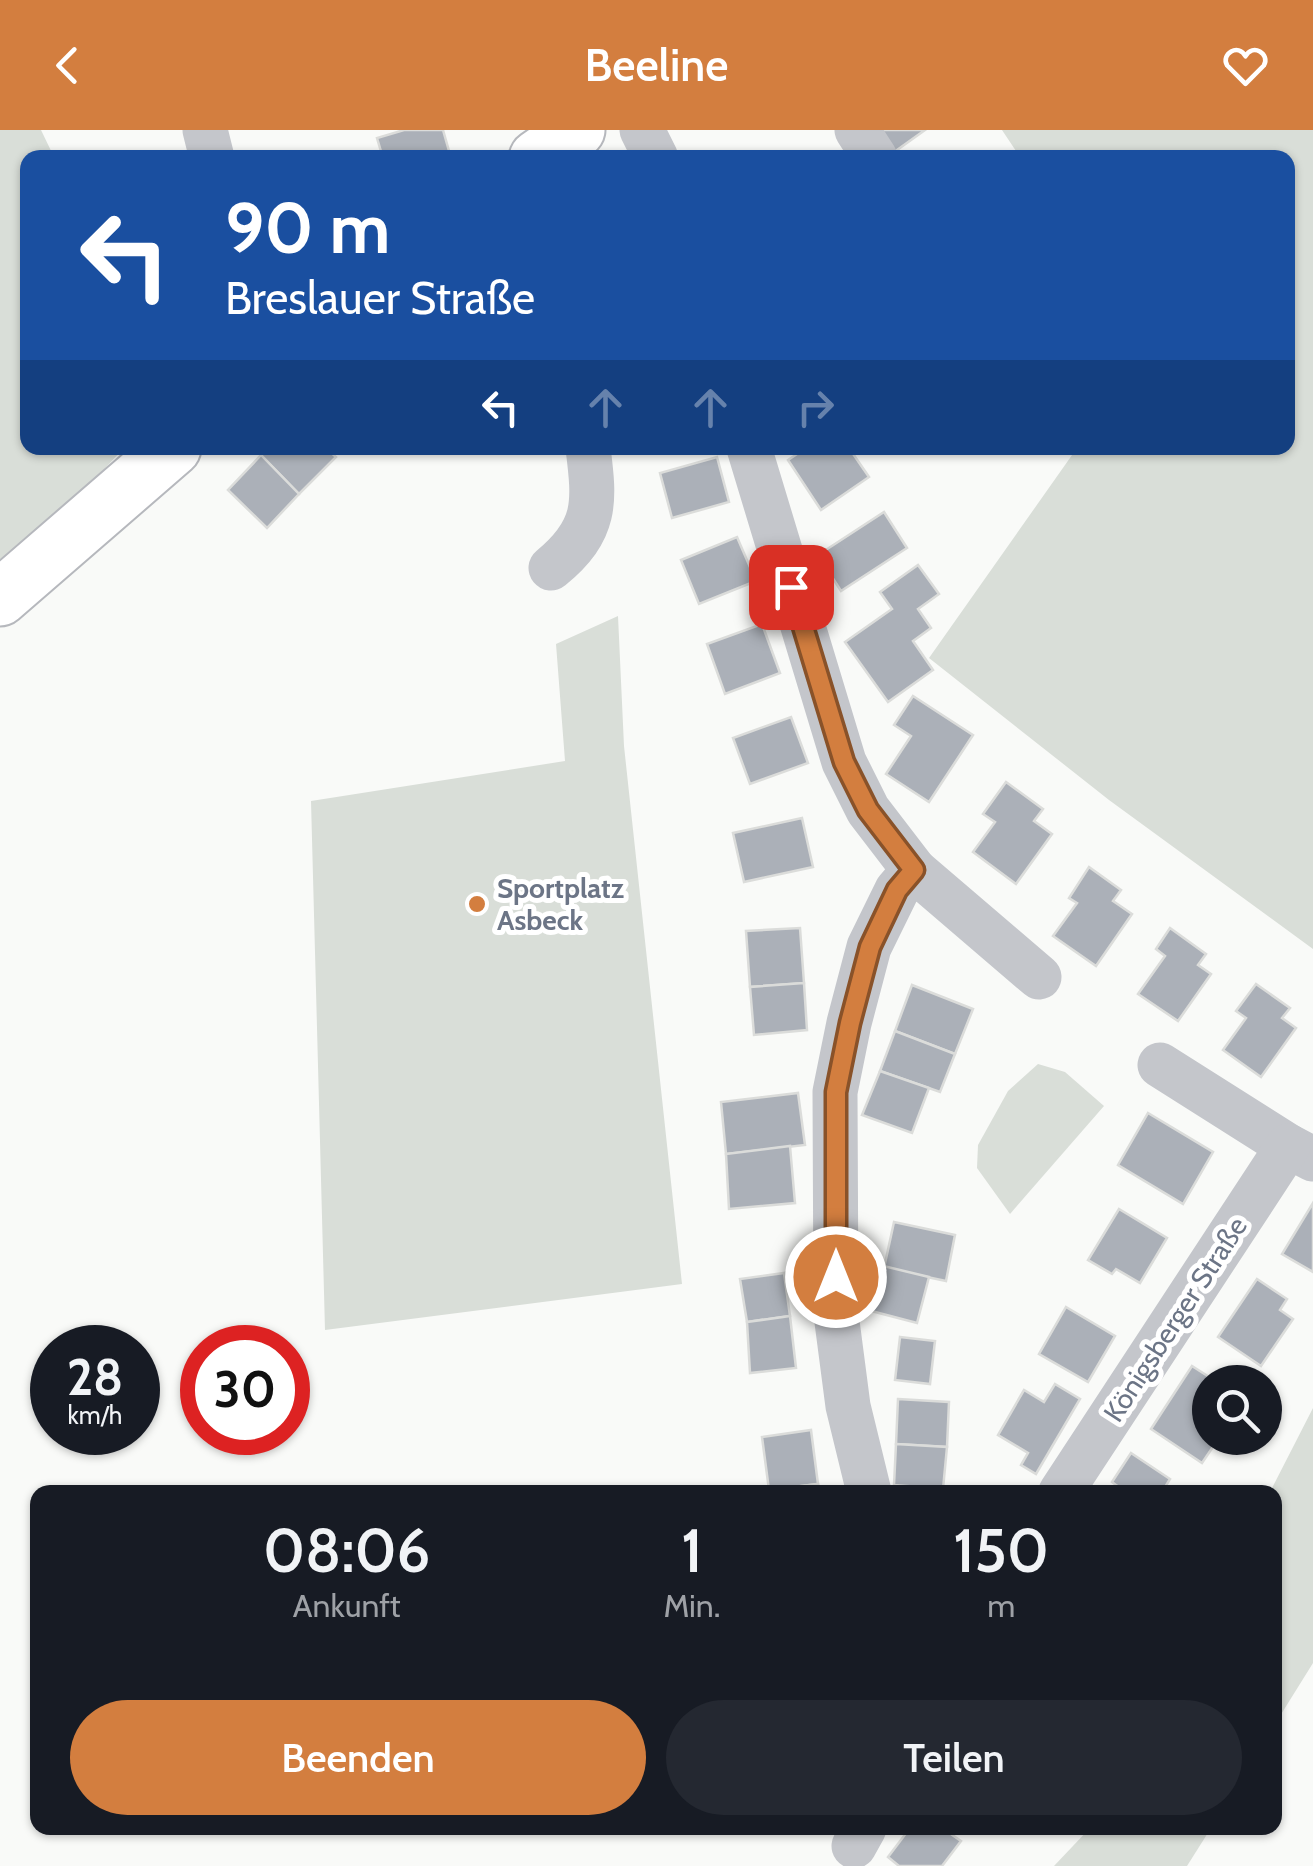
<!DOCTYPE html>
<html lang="de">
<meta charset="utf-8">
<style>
body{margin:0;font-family:Cabin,sans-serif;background:#242831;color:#f1f3f6;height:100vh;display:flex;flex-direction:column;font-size:38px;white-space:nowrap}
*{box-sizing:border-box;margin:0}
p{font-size:32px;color:#9ea1a6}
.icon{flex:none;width:55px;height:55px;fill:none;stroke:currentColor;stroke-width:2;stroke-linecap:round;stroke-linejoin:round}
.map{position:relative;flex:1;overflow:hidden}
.side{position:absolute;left:30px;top:1355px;width:1252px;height:350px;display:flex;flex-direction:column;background:#171b24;border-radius:20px;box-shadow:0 2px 8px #0004}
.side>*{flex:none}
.hud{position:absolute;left:20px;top:20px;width:1275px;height:305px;border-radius:20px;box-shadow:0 2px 8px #0004;background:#1a4fa0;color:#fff;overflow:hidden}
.tools{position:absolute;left:1192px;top:1235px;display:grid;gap:20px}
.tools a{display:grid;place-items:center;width:90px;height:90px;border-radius:50%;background:#171b24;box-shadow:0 2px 8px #0004;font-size:50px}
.speed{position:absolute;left:30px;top:1195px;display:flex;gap:20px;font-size:50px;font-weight:700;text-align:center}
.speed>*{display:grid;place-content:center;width:130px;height:130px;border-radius:50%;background:#171b24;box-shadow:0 2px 8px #0004;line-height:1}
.speed small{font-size:25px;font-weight:400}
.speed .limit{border:15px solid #d22;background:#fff;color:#111}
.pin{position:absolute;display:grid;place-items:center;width:85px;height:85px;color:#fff;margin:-42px;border-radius:20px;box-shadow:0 5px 15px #0006}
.me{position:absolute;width:110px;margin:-55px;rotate:0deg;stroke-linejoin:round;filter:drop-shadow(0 0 8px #0008)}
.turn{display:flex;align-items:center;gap:35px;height:210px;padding:0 40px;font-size:45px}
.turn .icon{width:130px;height:130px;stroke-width:2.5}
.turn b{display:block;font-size:70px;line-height:85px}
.lanes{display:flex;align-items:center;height:95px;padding:0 40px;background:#0003;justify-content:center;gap:50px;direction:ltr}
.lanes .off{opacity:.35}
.eta{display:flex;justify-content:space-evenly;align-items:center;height:170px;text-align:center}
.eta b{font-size:60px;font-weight:600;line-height:70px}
.button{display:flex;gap:20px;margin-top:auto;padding:20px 40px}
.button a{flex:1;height:115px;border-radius:60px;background:#d37e3f;color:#fff;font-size:40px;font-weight:600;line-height:115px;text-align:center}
.button a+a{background:#242831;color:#f1f3f6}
header{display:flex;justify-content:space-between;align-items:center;height:130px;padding:0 40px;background:#d37e3f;color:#fff;font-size:45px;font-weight:600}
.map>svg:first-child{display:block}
.green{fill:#d9ded8}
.building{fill:#abb0b8;stroke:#dbdcda;stroke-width:2.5}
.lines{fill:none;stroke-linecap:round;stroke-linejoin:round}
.major-casing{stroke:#b6b8bd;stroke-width:59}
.minor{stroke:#c4c6cb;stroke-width:45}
.major{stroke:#fff;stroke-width:55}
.route-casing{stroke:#895229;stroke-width:25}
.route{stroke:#d37e3f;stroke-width:18}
.poi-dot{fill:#d37e3f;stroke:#fff;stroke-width:4}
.labels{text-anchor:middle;stroke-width:10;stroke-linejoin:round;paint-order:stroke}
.poi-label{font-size:28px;font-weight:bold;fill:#6c7586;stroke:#fff;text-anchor:start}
.street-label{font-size:28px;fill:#6c7586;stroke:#fff}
</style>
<header><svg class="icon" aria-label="back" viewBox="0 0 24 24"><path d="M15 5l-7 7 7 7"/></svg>Beeline<svg class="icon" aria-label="heart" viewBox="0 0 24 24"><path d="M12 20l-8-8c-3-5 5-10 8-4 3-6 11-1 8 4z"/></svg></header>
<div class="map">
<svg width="1313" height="1736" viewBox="0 0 1313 1736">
<rect width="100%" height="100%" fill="#f9faf8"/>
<g class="green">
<polygon points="0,0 41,0 54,27 28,28 28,318 124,318 34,414 0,438"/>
<polygon points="1002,0 1313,0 1313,819 1109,670 929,528 1077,318 1288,318 1288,28 1020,27"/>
<polygon points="618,486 624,616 682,1154 325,1200 311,671 565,631 556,514"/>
<polygon points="1038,934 1065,942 1104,976 1010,1084 977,1038 978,1015 1008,961"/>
<polygon points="1313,1278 1313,1533 1275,1594 1275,1362 1270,1362"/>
<polygon points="1090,1698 1211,1698 1187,1736 1054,1736"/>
</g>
<g class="building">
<polygon points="404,0 443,0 451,28 383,28 377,8"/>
<polygon points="872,0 925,0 890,25"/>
<polygon points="268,318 326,318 336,327 299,364 261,325"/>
<polygon points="806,318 849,318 869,347 821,380 788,330"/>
<polygon points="261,325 299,364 267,398 228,360"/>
<polygon points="717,327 729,372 672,388 660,343"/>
<polygon points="884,382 907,418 841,461 818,425"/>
<polygon points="737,407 756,451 699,474 681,430"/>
<polygon points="918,435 939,464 918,479 931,498 913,511 933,540 888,572 845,512 892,479 880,462"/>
<polygon points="762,494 780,543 725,564 707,514"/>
<polygon points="913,566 973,605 929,672 886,644 911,606 894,595"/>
<polygon points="791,587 808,633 750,654 733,608"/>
<polygon points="1006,652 1043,679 1034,691 1052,704 1016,754 973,722 995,692 983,684"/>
<polygon points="802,688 813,737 744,752 733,703"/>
<polygon points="1089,737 1121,760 1113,771 1132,784 1096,836 1053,806 1077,773 1069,768"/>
<polygon points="800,798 804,853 750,857 746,801"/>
<polygon points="1170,798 1206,824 1198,835 1211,844 1178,891 1138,864 1165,826 1156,819"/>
<polygon points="804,853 807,900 754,905 750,857"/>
<polygon points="1256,854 1290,878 1282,888 1296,898 1261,947 1223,920 1246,888 1236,881"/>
<polygon points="912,855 973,879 955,924 895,901"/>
<polygon points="895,901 955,924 940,962 880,941"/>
<polygon points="880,941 929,958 912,1003 862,985"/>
<polygon points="798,963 805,1015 726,1024 721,972"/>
<polygon points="1148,983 1213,1022 1183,1074 1118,1035"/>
<polygon points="790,1016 795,1073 729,1079 726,1024"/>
<polygon points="1313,1073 1313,1142 1282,1124"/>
<polygon points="1119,1079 1167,1108 1140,1153 1116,1139 1112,1144 1088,1130"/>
<polygon points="894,1092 955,1105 946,1151 884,1138"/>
<polygon points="871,1133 929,1147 917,1193 860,1178"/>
<polygon points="784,1143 790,1186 747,1192 740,1149"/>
<polygon points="1257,1149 1287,1169 1280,1180 1293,1189 1261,1236 1218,1207"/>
<polygon points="1066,1177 1115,1206 1088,1252 1039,1224"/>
<polygon points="790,1186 796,1238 750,1243 747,1192"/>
<polygon points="900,1207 935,1211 930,1254 895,1250"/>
<polygon points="1192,1236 1217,1252 1210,1252 1210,1308 1219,1308 1202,1333 1151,1299"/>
<polygon points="1055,1254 1080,1269 1036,1344 1021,1335 1028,1323 998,1305 1024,1260 1044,1272"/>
<polygon points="898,1269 949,1272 947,1317 896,1314"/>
<polygon points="811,1300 818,1354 769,1360 762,1307"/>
<polygon points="896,1314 947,1317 943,1359 894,1355"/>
<polygon points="1131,1323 1170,1349 1162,1362 1117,1362 1120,1358 1112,1352"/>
<polygon points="818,1354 819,1362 770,1362 769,1360"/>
<polygon points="910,1698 952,1698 948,1702 961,1711 942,1736 899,1736 888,1727"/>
</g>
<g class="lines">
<defs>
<g id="major">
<polyline points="537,28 577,0"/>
<polyline points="0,468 173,318"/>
</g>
</defs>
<use href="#major" class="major-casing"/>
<g class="minor">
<polyline points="205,0 212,28"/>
<polyline points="642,0 656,28"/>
<polyline points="857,0 875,28"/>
<polyline points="749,318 844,632 868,680 914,740 897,760 869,817 849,893 835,962 836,1184 848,1276 869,1362"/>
<path d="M551 438C597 400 595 373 588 318"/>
<polyline points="914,740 1039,847"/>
<polyline points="1160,935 1288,1016 1313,1029"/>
<polyline points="1061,1362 1288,1016"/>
<polyline points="854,1716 864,1698"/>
</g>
<use href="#major" class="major"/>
</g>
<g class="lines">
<defs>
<polyline id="route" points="791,457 844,632 868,680 914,740 897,760 870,817 850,893 836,962 836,1147"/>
</defs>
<use href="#route" class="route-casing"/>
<use href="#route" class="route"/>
</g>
<circle class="poi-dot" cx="477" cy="774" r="10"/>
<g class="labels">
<g class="poi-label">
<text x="497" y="768">Sportplatz<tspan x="497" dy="32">Asbeck</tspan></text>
</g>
<g class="street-label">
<text transform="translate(1175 1189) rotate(-57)" y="10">Königsberger Straße</text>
</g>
</g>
</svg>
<div class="tools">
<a><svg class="icon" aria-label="search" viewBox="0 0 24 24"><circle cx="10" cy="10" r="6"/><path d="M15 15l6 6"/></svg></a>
</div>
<div class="speed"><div>28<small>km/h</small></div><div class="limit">30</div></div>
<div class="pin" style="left:791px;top:457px;background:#d93025"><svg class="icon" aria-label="arrive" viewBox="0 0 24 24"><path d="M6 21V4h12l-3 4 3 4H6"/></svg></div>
<svg class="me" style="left:836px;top:1147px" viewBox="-20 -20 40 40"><circle r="17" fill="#d37e3f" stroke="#fff" stroke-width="3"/><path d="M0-11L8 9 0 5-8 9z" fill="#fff"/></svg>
<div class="hud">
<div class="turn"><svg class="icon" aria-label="left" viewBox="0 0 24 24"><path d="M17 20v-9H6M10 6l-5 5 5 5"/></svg><div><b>90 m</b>Breslauer Straße</div></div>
<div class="lanes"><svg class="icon" aria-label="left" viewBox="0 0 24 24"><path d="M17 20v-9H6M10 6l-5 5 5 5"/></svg><svg class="icon off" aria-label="ahead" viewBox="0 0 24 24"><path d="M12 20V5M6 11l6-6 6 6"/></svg><svg class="icon off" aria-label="ahead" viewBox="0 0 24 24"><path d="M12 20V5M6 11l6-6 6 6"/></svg><svg class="icon off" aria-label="right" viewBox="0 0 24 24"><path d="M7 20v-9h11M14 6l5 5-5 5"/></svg></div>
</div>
<section class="side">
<div class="eta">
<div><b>08:06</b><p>Ankunft</p></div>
<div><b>1</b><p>Min.</p></div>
<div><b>150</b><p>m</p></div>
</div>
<div class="button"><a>Beenden</a><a>Teilen</a></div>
</section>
</div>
